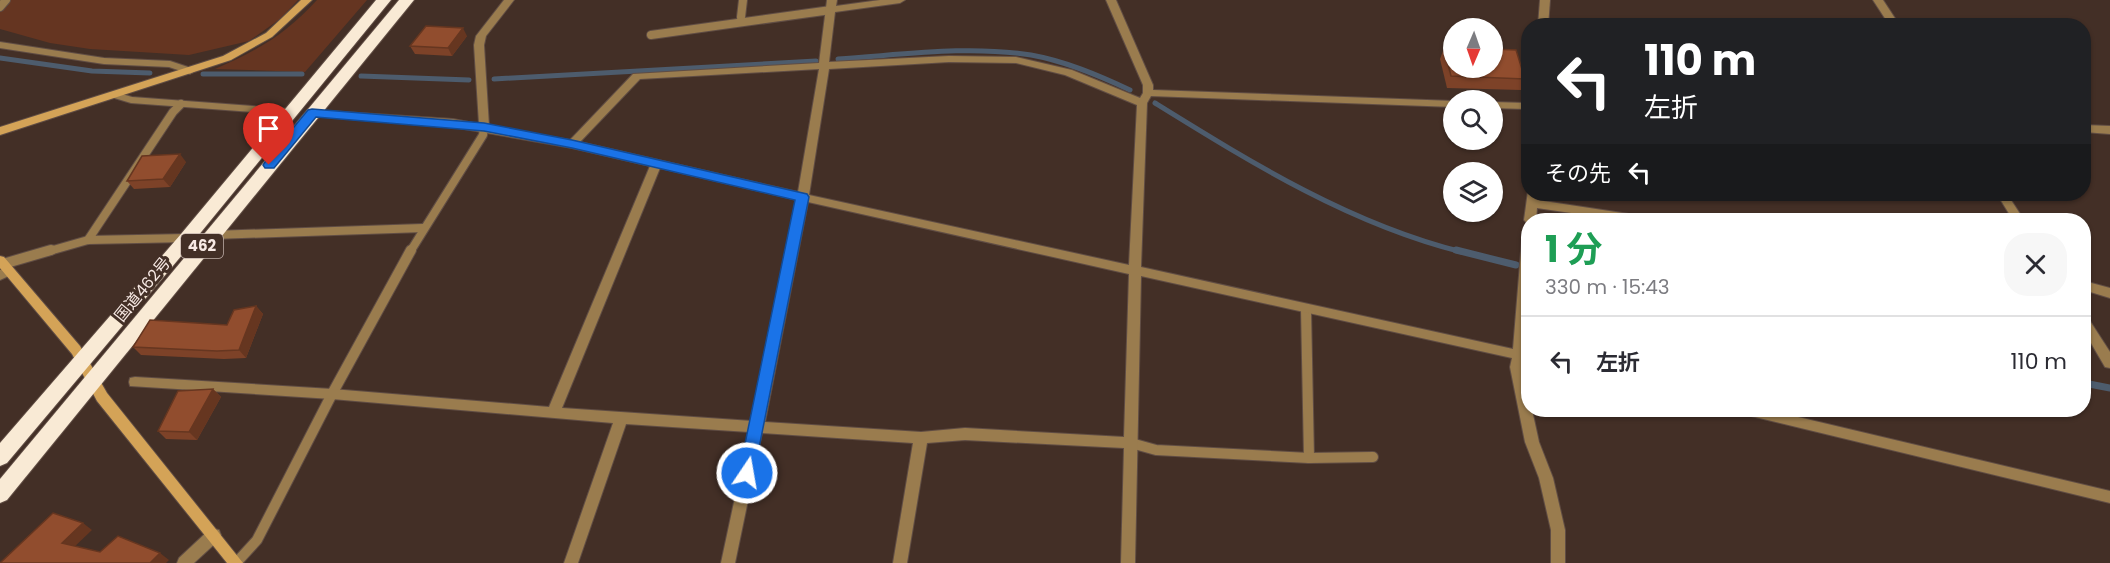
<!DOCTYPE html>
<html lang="ja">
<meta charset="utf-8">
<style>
body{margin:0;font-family:Poppins,"Noto Sans JP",sans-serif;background:#f7f7f7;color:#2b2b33;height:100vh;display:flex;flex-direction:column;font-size:22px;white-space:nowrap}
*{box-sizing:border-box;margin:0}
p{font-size:20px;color:#7c7c81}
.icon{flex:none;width:33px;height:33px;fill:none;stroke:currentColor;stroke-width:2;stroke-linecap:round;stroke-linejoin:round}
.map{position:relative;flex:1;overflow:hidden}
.side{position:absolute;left:1521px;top:213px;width:570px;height:204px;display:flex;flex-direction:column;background:#fff;border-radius:24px;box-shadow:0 2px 4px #0004}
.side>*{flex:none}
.top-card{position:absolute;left:1521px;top:18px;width:570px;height:183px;border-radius:24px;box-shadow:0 2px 4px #0004;background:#202124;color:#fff;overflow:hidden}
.needle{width:39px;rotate:182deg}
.fabs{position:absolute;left:1443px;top:18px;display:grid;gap:12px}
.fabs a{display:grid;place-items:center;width:60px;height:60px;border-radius:50%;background:#fff;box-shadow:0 2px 4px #0004;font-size:30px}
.pin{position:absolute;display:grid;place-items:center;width:51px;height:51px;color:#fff;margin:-62px -26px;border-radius:50% 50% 50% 0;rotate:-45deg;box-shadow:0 0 6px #0007}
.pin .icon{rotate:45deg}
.me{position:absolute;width:66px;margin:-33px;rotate:12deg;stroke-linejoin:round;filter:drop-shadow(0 0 4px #0008)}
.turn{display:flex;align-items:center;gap:21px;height:126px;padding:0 24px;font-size:27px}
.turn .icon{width:78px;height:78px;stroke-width:2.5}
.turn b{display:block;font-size:42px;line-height:51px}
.then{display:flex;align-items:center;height:57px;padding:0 24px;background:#0003;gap:12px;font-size:22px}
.round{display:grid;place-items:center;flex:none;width:63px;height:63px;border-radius:24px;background:#f7f7f7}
.summary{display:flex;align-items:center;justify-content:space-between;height:102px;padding:0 24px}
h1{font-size:36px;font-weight:700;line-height:45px;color:#1e9e55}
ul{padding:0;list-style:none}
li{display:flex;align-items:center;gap:18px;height:90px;padding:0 24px;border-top:2px solid #e1e1e2}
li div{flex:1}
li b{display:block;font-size:22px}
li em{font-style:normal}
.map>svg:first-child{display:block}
.green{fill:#653521}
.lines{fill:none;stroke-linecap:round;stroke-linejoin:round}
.stream-far1{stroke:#4d5c6d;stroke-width:5}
.stream{stroke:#4d5c6d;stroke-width:7}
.lane-far1-casing{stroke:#604d44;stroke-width:10}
.lane-casing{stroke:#604d44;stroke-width:12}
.street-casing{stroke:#604d44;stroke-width:2}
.secondary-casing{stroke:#604d44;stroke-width:2}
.highway-casing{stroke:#604d44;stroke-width:2}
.lane-far1{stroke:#9a7c4e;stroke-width:8}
.lane{stroke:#9a7c4e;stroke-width:10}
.street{fill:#9a7c4e;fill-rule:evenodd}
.secondary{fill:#d4a357;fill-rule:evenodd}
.highway{fill:#f9ead5;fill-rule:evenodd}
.wall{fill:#7d4228}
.shaded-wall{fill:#663620}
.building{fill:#914d2e;stroke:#663620;stroke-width:1.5}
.route{fill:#1a73e8;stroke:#114b97;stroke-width:1.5}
.labels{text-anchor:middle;stroke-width:6;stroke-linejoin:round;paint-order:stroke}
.shield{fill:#432f26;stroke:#c1b1ab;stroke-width:1.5}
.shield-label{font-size:15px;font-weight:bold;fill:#f7e9e4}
.street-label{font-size:16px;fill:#f7e9e4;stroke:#432f26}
</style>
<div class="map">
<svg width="2110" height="563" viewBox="0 0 2110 563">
<rect width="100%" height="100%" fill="#432f26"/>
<g class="green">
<polygon points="0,0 298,0 280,19 249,41 189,55 90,49 50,43 0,29"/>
<path d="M317 0H367L305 72 215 69C257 51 286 34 317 0Z"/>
</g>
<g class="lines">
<g class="stream-far1">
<polyline points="0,58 92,71 150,73"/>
<path d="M838 59C901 55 967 45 1031 55 1065 61 1098 75 1130 90"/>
<polyline points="203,74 302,74"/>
<polyline points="361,76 469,80"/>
<polyline points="494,79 816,61"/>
<path d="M1155 103C1252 163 1350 224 1462 252"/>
</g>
<g class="stream">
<polyline points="1456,250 1516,265"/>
<polyline points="2084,383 2110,388"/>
</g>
<defs>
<g id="lane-far1">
<polyline points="0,7 6,0"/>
<polyline points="741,17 743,0"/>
<polyline points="651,35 831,10"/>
<polyline points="213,235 423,228"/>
<polyline points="88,240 173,112 181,104"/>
<polyline points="46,252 88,240 187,238"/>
<polyline points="410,252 483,135 484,127"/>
</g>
<g id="lane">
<polyline points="3,264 51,250"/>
<polyline points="1306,309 1309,458"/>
<polyline points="1131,443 1156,450 1309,458 1373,457"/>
<polyline points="236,563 257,540 332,394 411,250"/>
</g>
<g id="street">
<path d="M504 0H514L486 36 484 45 489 126 570 140 633 74 819 63 827 0H837L836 6 880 0H905L900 3 835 12 829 62 949 56 1016 57 1072 70 1140 98 1143 93V85L1106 0H1116L1153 85V90L1454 101V107L1151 96 1147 103 1141 267 1513 349 1522 239 1524 236 1528 235V312L1526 351 1528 352V362L1524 361C1521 373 1528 395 1528 410H1532L1539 442 1553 478 1565 530V563H1551V530L1539 478 1525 442 1510 367 1512 358 1141 276 1135 563H1121L1124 448 965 440 927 443 907 563H893L913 443 762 433 735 563H721L749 432 626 424 578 563H564L613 423 332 399 130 386 129 382 130 378 135 377 332 389 549 407 650 166 572 148 453 127 312 116 307 113 312 110 453 119 479 124 474 45 476 36ZM949 62 1016 63 1065 75 1137 105 1129 265 809 195 829 69ZM819 69 798 192 580 142 640 79ZM660 168 797 200 752 421 562 408ZM808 202 1129 274 1124 437 965 428 921 432 765 422Z"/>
<polygon points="1540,0 1550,0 1548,26 1538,26"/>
<polygon points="1873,0 1883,0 1900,26 1890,26"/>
<polygon points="0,42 104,58 170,61 194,69 195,71 190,74 169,67 104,64 0,48"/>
<polygon points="115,92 132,97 292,109 297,112 292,115 131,103 111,97 110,95"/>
<polygon points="1492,102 1528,103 1528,109 1492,108"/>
<polygon points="2084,125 2110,126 2110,134 2084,132"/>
<polygon points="1528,191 1528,194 1537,194 1537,200 1642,216 1648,220 1619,220 1537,208 1536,220 1528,220 1528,224 1524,220"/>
<polygon points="1997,194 2007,194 2024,220 2013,220"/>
<polygon points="9,267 15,271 13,274 0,280 0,270"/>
<polygon points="2084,281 2110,288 2110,298 2084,290"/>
<polygon points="2084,316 2088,318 2110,352 2110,368 2105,367 2084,331"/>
<polygon points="1740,410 1768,410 2110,491 2110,503 1747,415 1742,414"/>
<polygon points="214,529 219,530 221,535 219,540 194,563 177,563 179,558 209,530"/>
</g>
<g id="secondary">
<polygon points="301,0 312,0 272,37 231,60 0,135 0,127 223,56 266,33"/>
<polygon points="0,256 4,257 80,346 107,393 243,563 227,563 97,401 72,354 0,268"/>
</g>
<g id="highway">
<polygon points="376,0 391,0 193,242 7,463 0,466 0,443 181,234"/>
<polygon points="399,0 414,0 7,500 0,503 0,479"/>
</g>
</defs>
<use href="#lane-far1" class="lane-far1-casing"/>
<use href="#lane" class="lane-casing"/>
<use href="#street" class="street-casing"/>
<use href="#secondary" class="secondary-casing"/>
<use href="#highway" class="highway-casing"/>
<use href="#lane-far1" class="lane-far1"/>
<use href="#lane" class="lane"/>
<use href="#street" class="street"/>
<use href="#secondary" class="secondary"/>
<use href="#highway" class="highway"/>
</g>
<g class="wall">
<polygon points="467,36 452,56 415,54 410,46"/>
<polygon points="1444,48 1525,79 1521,90 1447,88 1440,59"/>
<polygon points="186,162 170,187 134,189 127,181"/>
<polygon points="256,306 263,314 246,358 224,359 141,355 133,347 227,325"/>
<polygon points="213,389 221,397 197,440 166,439 158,431"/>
</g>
<g class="shaded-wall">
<polygon points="463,28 467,36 452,56 448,48"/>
<polygon points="180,154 186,162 170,187 163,179"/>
<polygon points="256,306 263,314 246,358 239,350"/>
<polygon points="213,389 221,397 197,440 189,432"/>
<polygon points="83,523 92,530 71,550 62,543"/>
<polygon points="160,553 169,560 166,563 150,563"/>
</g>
<g class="building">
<polygon points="426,26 463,28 448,48 410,46"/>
<polygon points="1444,48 1454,48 1454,68 1492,68 1492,49 1516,50 1525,79 1451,76"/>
<polygon points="180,154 163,179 127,181 142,156"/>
<polygon points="256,306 239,350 217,351 133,347 150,320 227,325 234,310"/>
<polygon points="213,389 189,432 158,431 178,391"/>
<polygon points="53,513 83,523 62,543 100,552 118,536 160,553 150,563 0,563"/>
</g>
<polygon class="route" points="312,109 484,123 572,140 807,194 809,197 753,478 747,480 741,478 739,473 795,200 572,148 484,131 316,117 274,168 265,168 263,165 265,162 308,110"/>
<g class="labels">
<rect class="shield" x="181" y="234" width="42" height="24" rx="4.5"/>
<g class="shield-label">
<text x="202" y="251">462</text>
</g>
<g class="street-label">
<text transform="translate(142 289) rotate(-51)" y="6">国道462号</text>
</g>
</g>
</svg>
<div class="fabs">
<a><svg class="needle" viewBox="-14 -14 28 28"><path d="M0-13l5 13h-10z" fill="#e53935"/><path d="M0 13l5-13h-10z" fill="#7c7c81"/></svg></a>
<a><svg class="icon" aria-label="search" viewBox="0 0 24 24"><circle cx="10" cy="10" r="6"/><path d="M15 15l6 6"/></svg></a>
<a><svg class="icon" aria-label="layers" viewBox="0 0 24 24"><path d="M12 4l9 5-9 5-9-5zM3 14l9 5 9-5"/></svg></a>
</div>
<div class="pin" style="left:269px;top:165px;background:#d93025"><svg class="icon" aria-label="arrive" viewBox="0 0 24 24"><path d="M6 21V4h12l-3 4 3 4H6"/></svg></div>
<svg class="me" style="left:747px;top:473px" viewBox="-20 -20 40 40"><circle r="17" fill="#1a73e8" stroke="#fff" stroke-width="3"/><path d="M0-11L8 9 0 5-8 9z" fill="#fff"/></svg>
<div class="top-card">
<div class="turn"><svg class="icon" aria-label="left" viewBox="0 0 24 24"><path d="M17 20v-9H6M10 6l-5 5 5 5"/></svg><div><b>110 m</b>左折</div></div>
<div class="then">その先<svg class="icon" aria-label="left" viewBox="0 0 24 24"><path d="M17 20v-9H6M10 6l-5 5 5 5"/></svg></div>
</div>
<section class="side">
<div class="summary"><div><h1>1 分</h1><p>330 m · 15:43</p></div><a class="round"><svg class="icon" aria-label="close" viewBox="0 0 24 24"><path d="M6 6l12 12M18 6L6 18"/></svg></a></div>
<ul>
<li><svg class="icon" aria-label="left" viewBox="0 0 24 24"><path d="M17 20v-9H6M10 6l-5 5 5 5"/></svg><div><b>左折</b></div><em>110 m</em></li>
</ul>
</section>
</div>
